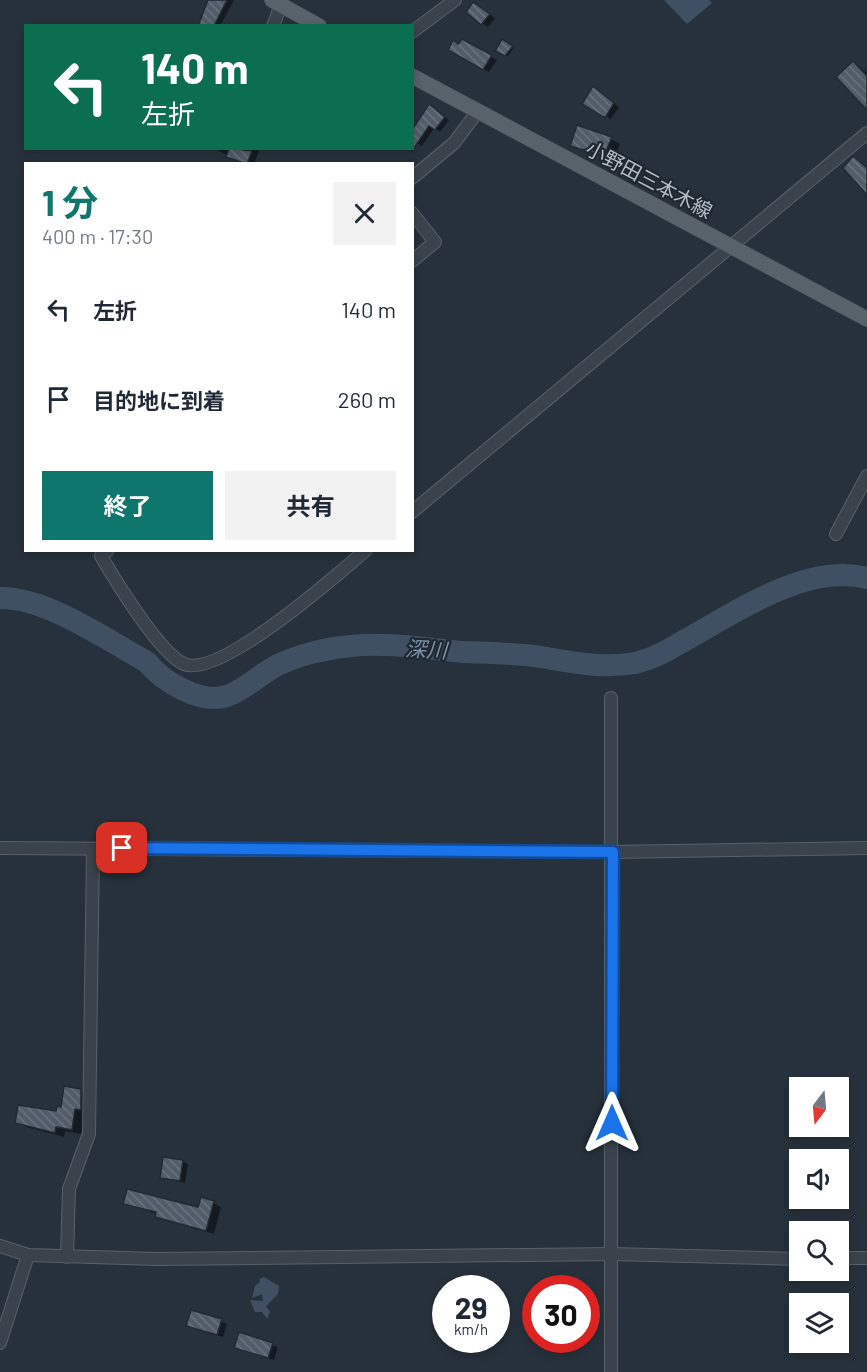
<!DOCTYPE html>
<html lang="ja">
<meta charset="utf-8">
<style>
body{margin:0;font-family:Barlow,"Noto Sans JP",sans-serif;background:#f2f2f3;color:#1f2937;height:100vh;display:flex;flex-direction:column;font-size:22px;white-space:nowrap}
*{box-sizing:border-box;margin:0}
p{font-size:20px;color:#747a83}
.icon{flex:none;width:33px;height:33px;fill:none;stroke:currentColor;stroke-width:2;stroke-linecap:round;stroke-linejoin:round}
.map{position:relative;flex:1;overflow:hidden}
.side{position:absolute;left:24px;top:162px;width:390px;height:390px;display:flex;flex-direction:column;background:#fff;border-radius:0px;box-shadow:0 3px 9px #0003}
.side>*{flex:none}
.hud{position:absolute;left:24px;top:24px;width:390px;height:126px;border-radius:0px;box-shadow:0 3px 9px #0003;background:#0b6e4f;color:#fff;overflow:hidden}
.needle{width:39px;rotate:196deg}
.tools{position:absolute;left:789px;top:1077px;display:grid;gap:12px}
.tools a{display:grid;place-items:center;width:60px;height:60px;border-radius:0px;background:#fff;box-shadow:0 3px 9px #0003;font-size:30px}
.speed{position:absolute;left:432px;top:1275px;display:flex;gap:12px;font-size:30px;font-weight:700;text-align:center}
.speed>*{display:grid;place-content:center;width:78px;height:78px;border-radius:50%;background:#fff;box-shadow:0 3px 9px #0003;line-height:1}
.speed small{font-size:15px;font-weight:400}
.speed .limit{border:9px solid #d22;background:#fff;color:#111}
.pin{position:absolute;display:grid;place-items:center;width:51px;height:51px;color:#fff;margin:-26px;border-radius:12px;box-shadow:0 3px 9px #0006}
.me{position:absolute;width:66px;margin:-33px;rotate:0deg;stroke-linejoin:round;filter:drop-shadow(0 0 4px #0008)}
.turn{display:flex;align-items:center;gap:21px;height:126px;padding:0 18px;font-size:27px}
.turn .icon{width:78px;height:78px;stroke-width:2.5}
.turn b{display:block;font-size:42px;line-height:51px}
.round{display:grid;place-items:center;flex:none;width:63px;height:63px;border-radius:0px;background:#f2f2f3}
.head{display:flex;align-items:center;justify-content:space-between;height:102px;padding:0 18px}
h1{font-size:36px;font-weight:700;line-height:45px;color:#0f766e}
.primary-button{display:flex;gap:12px;margin-top:auto;padding:12px 18px}
.primary-button a{flex:1;height:69px;border-radius:0px;background:#0f766e;color:#fff;font-size:24px;font-weight:700;line-height:69px;text-align:center}
.primary-button a+a{background:#f2f2f3;color:#1f2937}
ul{padding:0;list-style:none}
li{display:flex;align-items:center;gap:18px;height:90px;padding:0 18px}
li div{flex:1}
li b{display:block;font-size:22px}
li em{font-style:normal}
.map>svg:first-child{display:block}
.water{fill:#3e5062}
.shadow{fill:#0007}
.lines{fill:none;stroke-linecap:round;stroke-linejoin:round}
.river{stroke:#3e5062;stroke-width:22}
.building{fill:url(#building-back-hatch);stroke:#212a32;stroke-width:1.5}
.minor-casing{stroke:#586169;stroke-width:14}
.major-casing{stroke:#434c54;stroke-width:16}
.minor{stroke:#3a434c;stroke-width:12}
.major{stroke:#58626b;stroke-width:15}
.route-casing{stroke:#114b97;stroke-width:15}
.route{stroke:#1a73e8;stroke-width:10}
.labels{text-anchor:middle;stroke-width:4.5;stroke-linejoin:round;paint-order:stroke}
.street-label{font-size:20px;fill:#b6bec7;stroke:#1f2830}
.water-label{font-size:21px;font-style:italic;fill:#7a91a7;stroke:#1f2830}
</style>
<div class="map">
<svg width="867" height="1372" viewBox="0 0 867 1372">
<defs>
<pattern id="building-back-hatch" width="6" height="6" patternUnits="userSpaceOnUse" patternTransform="scale(1.5)"><rect width="6" height="6" fill="#525d69"/><path d="M-1 5l2 2M0 0l6 6M5-1l2 2" fill="none" stroke="#69727d"/></pattern>
</defs>
<rect width="100%" height="100%" fill="#26313b"/>
<g class="water">
<polygon points="664,0 709,0 712,3 687,24"/>
<polygon points="264,1277 279,1286 278,1294 266,1306 270,1312 267,1319 262,1312 255,1312 250,1300 263,1301 262,1294 252,1298 255,1286 260,1282 259,1279"/>
</g>
<g class="shadow">
<polygon points="210,0 234,0 221,24 226,26 199,26"/>
<polygon points="479,7 495,18 488,27 482,23"/>
<polygon points="462,41 497,60 489,72 450,50"/>
<polygon points="503,41 514,48 508,56 497,50"/>
<polygon points="854,63 867,73 867,108"/>
<polygon points="599,91 619,107 611,119 584,103"/>
<polygon points="434,109 449,120 440,132 434,128 422,146 412,140"/>
<polygon points="611,139 620,144 613,160 572,145"/>
<polygon points="213,148 260,148 254,164 246,164"/>
<polygon points="81,1091 90,1096 81,1134 65,1131 64,1137 26,1127 17,1122 58,1112"/>
<polygon points="182,1161 188,1164 185,1183 162,1177"/>
<polygon points="125,1203 199,1209 213,1203 221,1207 214,1234 165,1220 157,1214"/>
<polygon points="221,1321 227,1324 223,1337 193,1328"/>
<polygon points="240,1334 278,1347 274,1360 241,1350"/>
</g>
<g class="lines">
<path class="river" d="M0 598C46 597 107 640 147 662 162 681 201 705 227 696 245 690 259 675 276 666 297 655 327 648 351 646 388 642 427 649 464 652 489 653 515 653 541 657 572 662 603 669 635 663 658 658 672 647 691 637 740 609 809 563 867 578"/>
</g>
<g class="building">
<polygon points="208,0 227,0 214,26 198,26"/>
<polygon points="473,2 490,14 481,25 466,12"/>
<polygon points="462,39 492,55 483,70 448,50 453,40 458,44"/>
<polygon points="502,39 513,46 505,56 495,51"/>
<polygon points="853,61 867,76 867,110 836,77"/>
<polygon points="593,86 614,103 605,118 582,104"/>
<polygon points="429,104 445,117 435,130 429,126 412,151 412,130"/>
<polygon points="577,125 612,137 604,156 570,146"/>
<polygon points="229,148 252,151 247,164 226,157"/>
<polygon points="853,156 867,168 867,195 843,168"/>
<polygon points="64,1086 81,1089 81,1110 75,1109 72,1130 56,1127 55,1133 15,1123 18,1105 56,1111 57,1106 61,1107"/>
<polygon points="163,1157 183,1160 180,1181 160,1178"/>
<polygon points="127,1189 198,1207 201,1197 214,1201 206,1231 155,1217 156,1212 123,1204"/>
<polygon points="191,1310 222,1319 217,1335 186,1326"/>
<polygon points="239,1332 273,1343 268,1358 234,1348"/>
</g>
<g class="lines">
<defs>
<g id="minor">
<polyline points="273,26 281,5"/>
<polyline points="412,32 455,0"/>
<polyline points="412,178 454,143 478,111"/>
<polyline points="412,213 435,242 412,261"/>
<polyline points="412,512 867,133"/>
<polyline points="836,534 867,476"/>
<path d="M108 550 101 556C115 580 160 654 184 664 219 679 337 575 366 550"/>
<polyline points="611,698 611,1372"/>
<polyline points="0,848 613,852 867,848"/>
<polyline points="0,1246 28,1255 157,1259 612,1254 800,1259"/>
<polyline points="67,1257 69,1189 89,1134 93,850"/>
<polyline points="838,1258 867,1258"/>
<polyline points="0,1343 28,1255"/>
</g>
<g id="major">
<polyline points="272,0 319,26"/>
<polyline points="412,76 867,319"/>
</g>
</defs>
<use href="#minor" class="minor-casing"/>
<use href="#major" class="major-casing"/>
<use href="#minor" class="minor"/>
<use href="#major" class="major"/>
</g>
<g class="lines">
<defs>
<polyline id="route" points="122,848 613,852 612,1123"/>
</defs>
<use href="#route" class="route-casing"/>
<use href="#route" class="route"/>
</g>
<g class="labels">
<g class="street-label">
<text transform="translate(649 180) rotate(28)" y="7">小野田三本木線</text>
</g>
<g class="water-label">
<text transform="translate(426 650) rotate(3)" y="7">深川</text>
</g>
</g>
</svg>
<div class="tools">
<a><svg class="needle" viewBox="-14 -14 28 28"><path d="M0-13l5 13h-10z" fill="#e53935"/><path d="M0 13l5-13h-10z" fill="#747a83"/></svg></a>
<a><svg class="icon" aria-label="sound" viewBox="0 0 24 24"><path d="M4 9h4l5-4v14l-5-4H4zM17 9q2 3 0 6"/></svg></a>
<a><svg class="icon" aria-label="search" viewBox="0 0 24 24"><circle cx="10" cy="10" r="6"/><path d="M15 15l6 6"/></svg></a>
<a><svg class="icon" aria-label="layers" viewBox="0 0 24 24"><path d="M12 4l9 5-9 5-9-5zM3 14l9 5 9-5"/></svg></a>
</div>
<div class="speed"><div>29<small>km/h</small></div><div class="limit">30</div></div>
<div class="pin" style="left:122px;top:848px;background:#d93025"><svg class="icon" aria-label="arrive" viewBox="0 0 24 24"><path d="M6 21V4h12l-3 4 3 4H6"/></svg></div>
<svg class="me" style="left:612px;top:1123px" viewBox="-20 -20 40 40"><path d="M0-17L14 15 0 8-14 15z" fill="#1a73e8" stroke="#fff" stroke-width="4"/></svg>
<div class="hud">
<div class="turn"><svg class="icon" aria-label="left" viewBox="0 0 24 24"><path d="M17 20v-9H6M10 6l-5 5 5 5"/></svg><div><b>140 m</b>左折</div></div>
</div>
<section class="side">
<div class="head"><div><h1>1 分</h1><p>400 m · 17:30</p></div><a class="round"><svg class="icon" aria-label="close" viewBox="0 0 24 24"><path d="M6 6l12 12M18 6L6 18"/></svg></a></div>
<ul>
<li><svg class="icon" aria-label="left" viewBox="0 0 24 24"><path d="M17 20v-9H6M10 6l-5 5 5 5"/></svg><div><b>左折</b></div><em>140 m</em></li>
<li><svg class="icon" aria-label="arrive" viewBox="0 0 24 24"><path d="M6 21V4h12l-3 4 3 4H6"/></svg><div><b>目的地に到着</b></div><em>260 m</em></li>
</ul>
<div class="primary-button"><a>終了</a><a>共有</a></div>
</section>
</div>
